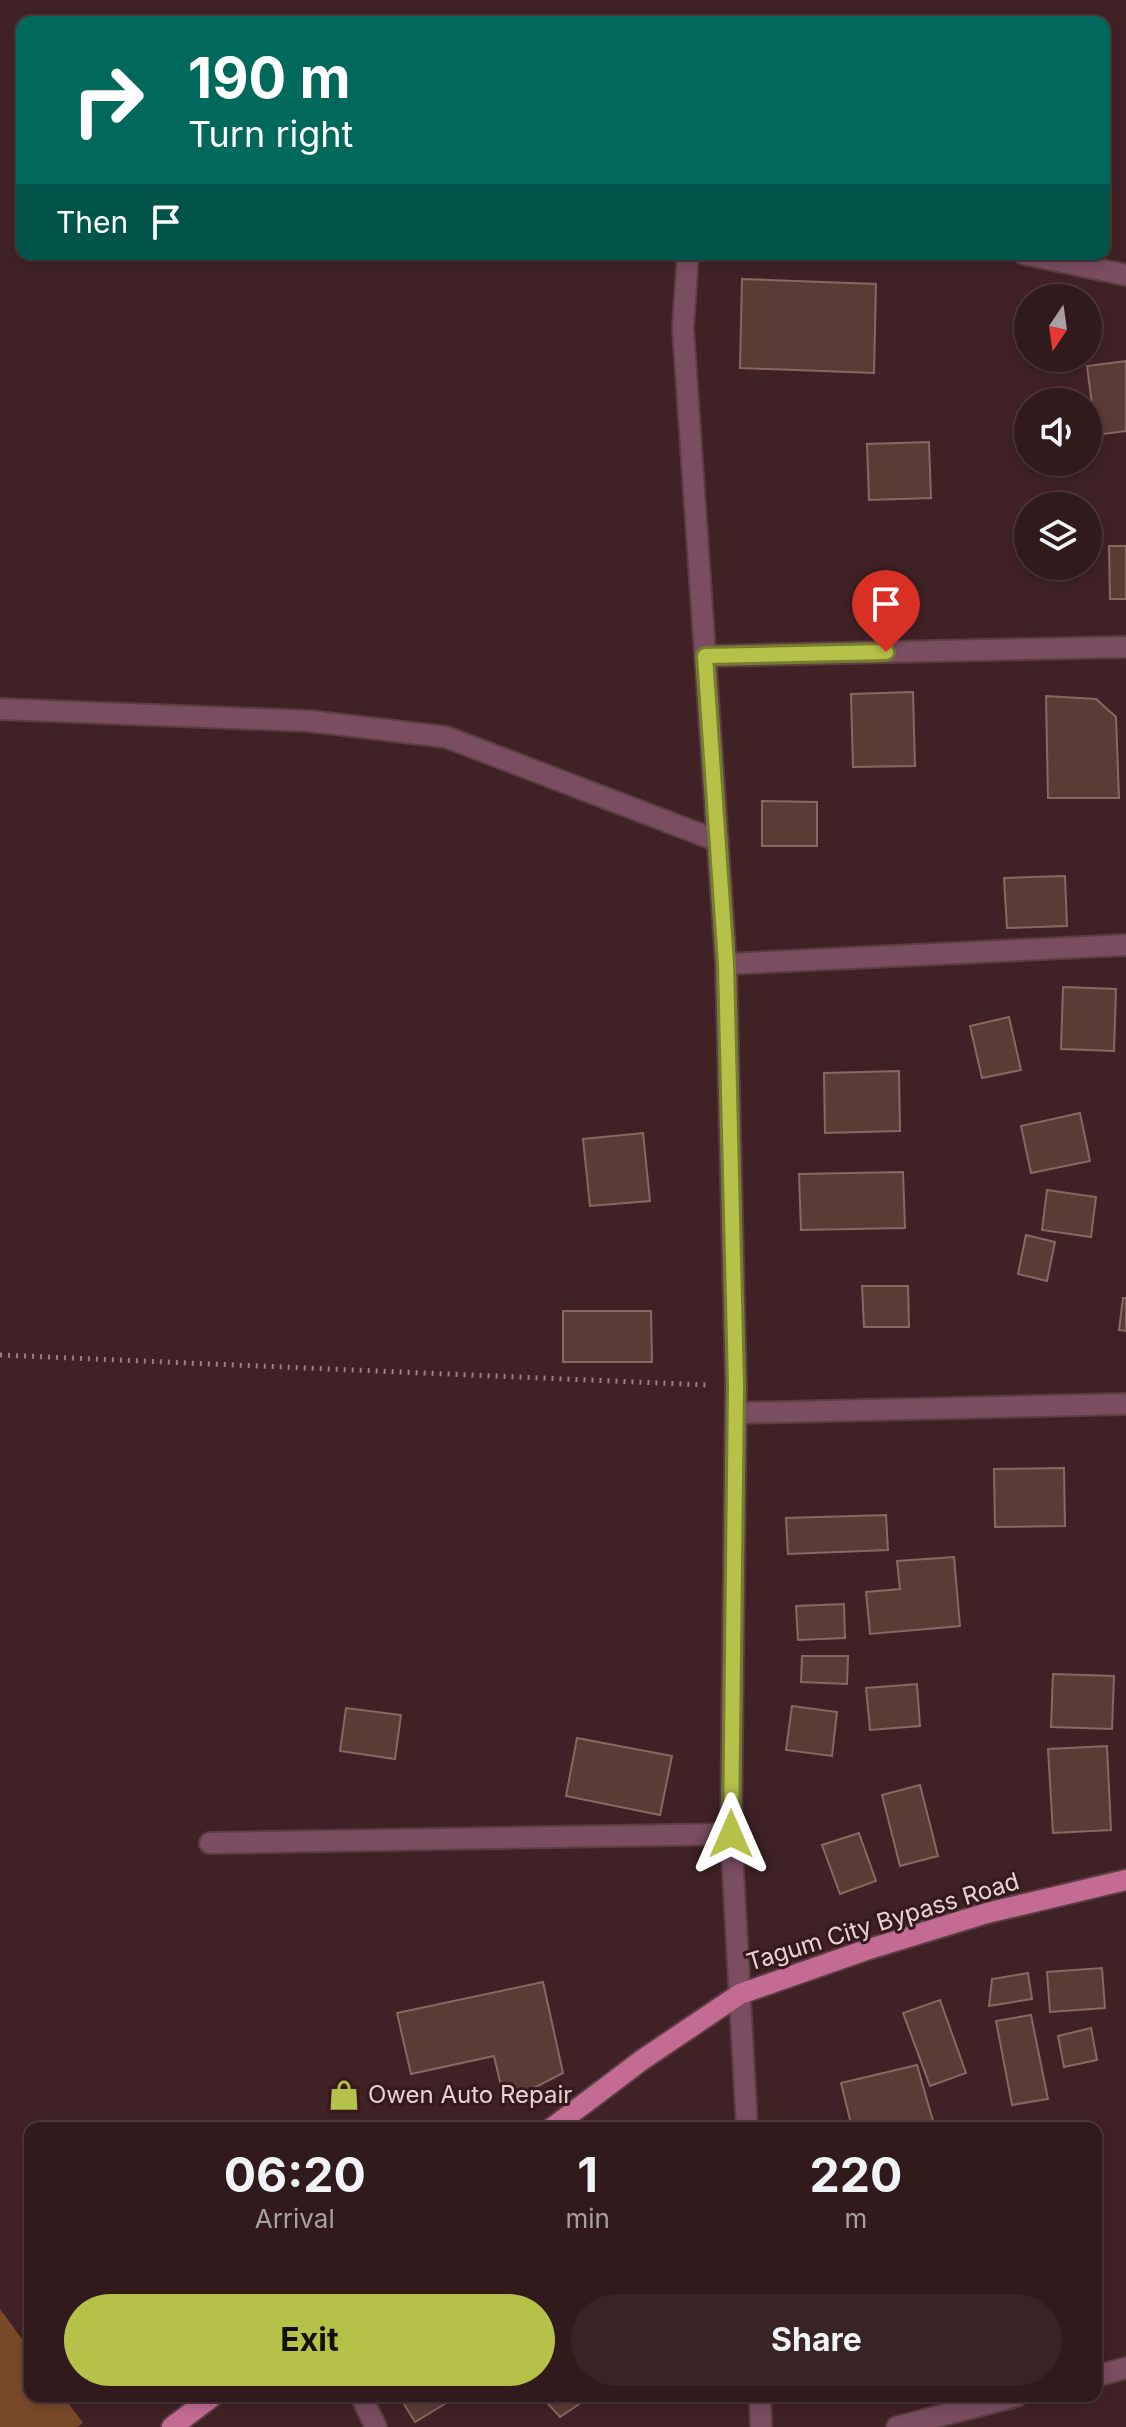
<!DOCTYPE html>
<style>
body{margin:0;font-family:Inter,sans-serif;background:#382325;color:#f1f3f6;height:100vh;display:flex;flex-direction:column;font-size:30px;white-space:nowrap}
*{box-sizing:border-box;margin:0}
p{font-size:26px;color:#a8a1a3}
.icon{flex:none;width:44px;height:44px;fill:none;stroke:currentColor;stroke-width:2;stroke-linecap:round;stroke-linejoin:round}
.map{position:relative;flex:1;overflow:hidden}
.panel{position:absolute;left:24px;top:2122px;width:1078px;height:280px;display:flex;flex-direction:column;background:#301a1c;border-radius:16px;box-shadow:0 4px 12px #0003,0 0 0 2px #4b383b}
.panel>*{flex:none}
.top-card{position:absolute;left:16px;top:16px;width:1094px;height:244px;border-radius:16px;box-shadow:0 4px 12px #0003,0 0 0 2px #4b383b;background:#00695c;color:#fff;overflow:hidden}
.needle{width:52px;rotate:193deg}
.tools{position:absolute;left:1014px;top:284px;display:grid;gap:16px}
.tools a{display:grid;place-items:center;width:88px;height:88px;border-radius:50%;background:#301a1c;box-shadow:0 4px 12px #0003,0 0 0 2px #4b383b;font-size:40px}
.pin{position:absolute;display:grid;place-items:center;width:68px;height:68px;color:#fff;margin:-82px -34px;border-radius:50% 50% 50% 0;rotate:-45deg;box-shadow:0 0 8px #0007}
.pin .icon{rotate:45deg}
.me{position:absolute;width:88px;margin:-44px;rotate:0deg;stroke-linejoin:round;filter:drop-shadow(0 0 6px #0008)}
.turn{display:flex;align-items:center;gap:28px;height:168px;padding:0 40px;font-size:36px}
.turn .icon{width:104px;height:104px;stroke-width:2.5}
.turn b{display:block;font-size:56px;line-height:68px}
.then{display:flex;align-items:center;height:76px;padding:0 40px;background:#0003;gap:16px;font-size:30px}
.eta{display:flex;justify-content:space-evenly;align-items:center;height:136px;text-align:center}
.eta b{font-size:48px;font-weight:700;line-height:56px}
.cta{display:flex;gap:16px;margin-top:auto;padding:16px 40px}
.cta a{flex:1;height:92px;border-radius:48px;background:#b6c149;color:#111;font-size:32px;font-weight:700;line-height:92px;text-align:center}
.cta a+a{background:#382325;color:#f1f3f6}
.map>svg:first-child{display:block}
.green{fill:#794929}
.building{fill:#5b3c35;stroke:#8a6760;stroke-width:2}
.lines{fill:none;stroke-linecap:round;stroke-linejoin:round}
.minor-casing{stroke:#5b3e42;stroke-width:24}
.major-casing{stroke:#5b3e42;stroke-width:24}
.path{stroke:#998083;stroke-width:5;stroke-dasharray:2 6;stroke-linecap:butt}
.minor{stroke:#7a4d61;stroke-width:20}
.major{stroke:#c46b94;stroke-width:20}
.route-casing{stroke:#767d2f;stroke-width:20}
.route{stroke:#b6c149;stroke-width:14}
.labels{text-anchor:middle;stroke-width:6;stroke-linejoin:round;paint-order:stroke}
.street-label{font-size:24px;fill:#e7d2d4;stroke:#36191c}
.poi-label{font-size:24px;fill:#e7d2d4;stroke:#36191c;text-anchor:start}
</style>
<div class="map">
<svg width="1126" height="2427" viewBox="0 0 1126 2427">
<rect width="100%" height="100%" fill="#402226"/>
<polygon class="green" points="0,2309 30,2350 30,2396 63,2396 83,2423 77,2427 0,2427"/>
<g class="building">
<polygon points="742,279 876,284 874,373 740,368"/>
<polygon points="1126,361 1126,431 1096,435 1087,366"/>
<polygon points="929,442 931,498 869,500 867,444"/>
<polygon points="1109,546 1126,546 1126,599 1110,599"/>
<polygon points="913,692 915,766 853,767 851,694"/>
<polygon points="1046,696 1096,699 1116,717 1119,798 1048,798"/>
<polygon points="762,801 817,802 817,846 762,846"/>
<polygon points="1065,876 1067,926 1007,928 1004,878"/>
<polygon points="1063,987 1116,989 1114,1051 1061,1049"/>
<polygon points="1009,1017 1021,1070 982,1078 970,1026"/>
<polygon points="899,1071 900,1131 825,1133 824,1073"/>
<polygon points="1080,1113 1090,1161 1031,1173 1021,1126"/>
<polygon points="643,1133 650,1201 590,1206 583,1139"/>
<polygon points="903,1172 905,1228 801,1230 799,1174"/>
<polygon points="1047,1190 1096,1197 1091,1237 1042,1230"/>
<polygon points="1026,1235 1055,1242 1047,1281 1018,1274"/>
<polygon points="862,1286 908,1286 909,1327 864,1327"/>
<polygon points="1123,1298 1126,1298 1126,1331 1119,1330"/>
<polygon points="563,1311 651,1311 652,1362 563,1362"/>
<polygon points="1064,1468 1065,1526 995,1527 994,1469"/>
<polygon points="886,1515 888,1550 788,1554 786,1518"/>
<polygon points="954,1557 960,1626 870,1634 866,1592 900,1589 897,1561"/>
<polygon points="844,1604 845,1638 798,1640 796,1606"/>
<polygon points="802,1656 848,1656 847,1684 801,1682"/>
<polygon points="1053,1674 1114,1676 1112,1729 1051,1727"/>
<polygon points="917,1684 920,1726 870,1730 866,1688"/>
<polygon points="792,1706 837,1712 832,1756 786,1750"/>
<polygon points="346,1708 401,1715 395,1759 340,1751"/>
<polygon points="577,1738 672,1756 660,1815 566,1796"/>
<polygon points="1107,1746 1111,1830 1053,1833 1048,1749"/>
<polygon points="920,1785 938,1856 900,1866 882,1795"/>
<polygon points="859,1833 876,1881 840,1894 822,1845"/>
<polygon points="1102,1968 1105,2008 1050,2012 1047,1972"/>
<polygon points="1028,1973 1032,1999 989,2006 992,1979"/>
<polygon points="543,1982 563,2073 505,2103 494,2056 411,2074 397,2013"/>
<polygon points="940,2000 966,2073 930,2086 903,2013"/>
<polygon points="1031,2015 1048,2099 1012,2105 996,2021"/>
<polygon points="1091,2028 1097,2060 1064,2067 1058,2036"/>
<polygon points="917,2065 935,2128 852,2128 841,2083"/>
<polygon points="399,2396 458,2396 415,2422"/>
<polygon points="541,2396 591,2396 560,2417"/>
</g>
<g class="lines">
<defs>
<g id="minor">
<polyline points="688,254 683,328 726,964 736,1385 731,1834 747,2128"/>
<polyline points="1024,254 1126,275"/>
<polyline points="705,656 1126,647"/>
<polyline points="0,709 309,721 446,737 718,841"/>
<polyline points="726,964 1126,945"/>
<polyline points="736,1413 1126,1404"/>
<polyline points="210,1843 731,1834"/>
<polyline points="1096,2376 1126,2368"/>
<polyline points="361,2396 376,2427"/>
<polyline points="760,2396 761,2427"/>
<polyline points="897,2427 1017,2396"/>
</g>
<g id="major">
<polyline points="552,2128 642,2060 740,1994 866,1950 987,1913 1126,1880"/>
<polyline points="172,2427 213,2396"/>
</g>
</defs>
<use href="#minor" class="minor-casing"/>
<use href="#major" class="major-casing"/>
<polyline class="path" points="0,1355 707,1385"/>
<use href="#minor" class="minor"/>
<use href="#major" class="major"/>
</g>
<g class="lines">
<defs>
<polyline id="route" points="731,1834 736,1385 726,964 705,656 886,652"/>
</defs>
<use href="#route" class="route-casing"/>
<use href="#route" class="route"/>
</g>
<defs>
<symbol id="shop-bare" viewBox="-9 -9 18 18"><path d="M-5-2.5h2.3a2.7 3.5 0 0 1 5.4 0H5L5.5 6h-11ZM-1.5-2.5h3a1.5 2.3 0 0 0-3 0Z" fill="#b6c149" stroke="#36191c" stroke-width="2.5" paint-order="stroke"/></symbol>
</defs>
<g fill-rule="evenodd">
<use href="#shop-bare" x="322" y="2073" width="44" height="44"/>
</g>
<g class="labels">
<g class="street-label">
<text transform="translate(883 1922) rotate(-17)" y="8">Tagum City Bypass Road</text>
</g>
<g class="poi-label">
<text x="368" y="2103">Owen Auto Repair</text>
</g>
</g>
</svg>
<div class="tools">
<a><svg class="needle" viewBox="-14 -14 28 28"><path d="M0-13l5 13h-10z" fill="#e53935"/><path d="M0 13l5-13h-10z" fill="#a8a1a3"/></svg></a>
<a><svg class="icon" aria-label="sound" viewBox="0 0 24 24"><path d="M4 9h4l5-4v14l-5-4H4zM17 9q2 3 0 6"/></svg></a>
<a><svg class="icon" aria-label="layers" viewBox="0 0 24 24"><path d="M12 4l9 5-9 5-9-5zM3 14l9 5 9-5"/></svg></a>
</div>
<div class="pin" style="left:886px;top:652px;background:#d93025"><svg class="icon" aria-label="arrive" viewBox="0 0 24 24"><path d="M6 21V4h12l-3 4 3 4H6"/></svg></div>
<svg class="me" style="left:731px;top:1834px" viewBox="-20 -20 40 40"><path d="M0-17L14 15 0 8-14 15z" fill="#b6c149" stroke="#fff" stroke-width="4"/></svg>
<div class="top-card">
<div class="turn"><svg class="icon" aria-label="right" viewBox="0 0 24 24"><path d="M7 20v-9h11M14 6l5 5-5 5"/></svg><div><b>190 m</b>Turn right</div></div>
<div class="then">Then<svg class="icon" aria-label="arrive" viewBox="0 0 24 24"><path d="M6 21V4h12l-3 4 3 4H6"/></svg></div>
</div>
<section class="panel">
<div class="eta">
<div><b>06:20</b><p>Arrival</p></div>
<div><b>1</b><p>min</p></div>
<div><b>220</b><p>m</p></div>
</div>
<div class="cta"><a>Exit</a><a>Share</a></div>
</section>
</div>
